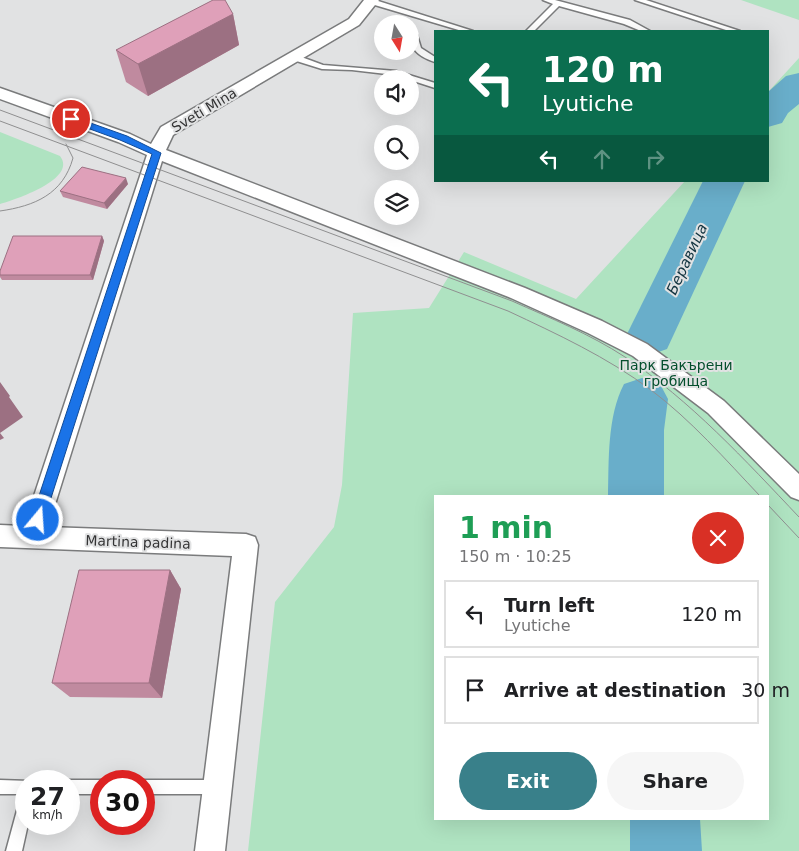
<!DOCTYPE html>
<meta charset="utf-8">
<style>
body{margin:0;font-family:"DejaVu Sans",sans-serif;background:#f6f6f6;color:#202124;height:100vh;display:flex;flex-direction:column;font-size:19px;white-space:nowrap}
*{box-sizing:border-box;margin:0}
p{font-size:16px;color:#757577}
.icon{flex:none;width:28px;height:28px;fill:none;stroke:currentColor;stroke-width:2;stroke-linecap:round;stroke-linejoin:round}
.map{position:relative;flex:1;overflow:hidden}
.details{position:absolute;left:434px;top:495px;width:335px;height:325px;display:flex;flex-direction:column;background:#fff;border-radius:0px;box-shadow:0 5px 20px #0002}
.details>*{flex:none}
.banner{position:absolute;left:434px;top:30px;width:335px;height:152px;border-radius:0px;box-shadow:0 5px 20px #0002;background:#0b6e4f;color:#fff;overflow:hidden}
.needle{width:32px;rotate:169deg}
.buttons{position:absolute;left:374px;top:15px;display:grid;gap:10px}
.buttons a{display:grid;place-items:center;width:45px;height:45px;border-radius:50%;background:#fff;box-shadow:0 5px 20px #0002;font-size:25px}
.speed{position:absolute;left:15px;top:770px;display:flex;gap:10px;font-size:25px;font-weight:700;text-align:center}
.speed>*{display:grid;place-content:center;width:65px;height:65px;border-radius:50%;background:#fff;box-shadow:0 5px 20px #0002;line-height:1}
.speed small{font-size:12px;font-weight:400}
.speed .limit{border:8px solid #d22;background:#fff;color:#111}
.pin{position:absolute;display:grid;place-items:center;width:42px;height:42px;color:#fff;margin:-21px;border:2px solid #fff;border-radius:50%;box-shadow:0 1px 5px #0007}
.me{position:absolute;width:55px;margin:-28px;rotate:18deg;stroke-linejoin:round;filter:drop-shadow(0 0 4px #0008)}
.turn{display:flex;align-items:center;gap:18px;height:105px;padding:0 25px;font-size:22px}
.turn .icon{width:65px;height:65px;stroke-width:2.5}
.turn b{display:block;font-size:35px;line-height:42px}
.lanes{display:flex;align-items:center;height:48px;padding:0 25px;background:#0003;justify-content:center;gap:25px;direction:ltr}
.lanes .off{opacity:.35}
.round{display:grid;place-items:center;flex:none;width:52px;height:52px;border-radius:26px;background:#f6f6f6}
.summary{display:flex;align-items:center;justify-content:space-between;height:85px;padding:0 25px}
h1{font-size:30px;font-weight:800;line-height:38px;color:#1e9e55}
.action{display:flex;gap:10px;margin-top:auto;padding:10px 25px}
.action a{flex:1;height:58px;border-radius:30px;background:#39808a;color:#fff;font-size:20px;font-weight:800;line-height:58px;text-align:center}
.action a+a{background:#f6f6f6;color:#202124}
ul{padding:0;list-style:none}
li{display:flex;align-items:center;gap:15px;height:68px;margin:0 10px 8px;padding:0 15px;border:2px solid #e0e0e0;border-radius:0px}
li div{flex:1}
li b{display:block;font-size:19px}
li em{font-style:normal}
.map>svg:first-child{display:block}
.green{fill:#afe3c1;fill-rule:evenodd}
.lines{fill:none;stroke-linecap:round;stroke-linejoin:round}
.river{fill:#69aeca;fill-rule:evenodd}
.service-casing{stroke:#7a7b7c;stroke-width:3}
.minor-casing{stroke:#7a7b7c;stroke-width:3}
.service{fill:#fff;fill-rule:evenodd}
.minor{fill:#fff;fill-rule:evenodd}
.tram{stroke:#8f8f90;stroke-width:1}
.wall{fill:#c08a9f}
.shaded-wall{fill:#9c7082}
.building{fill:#dfa0b9;stroke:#9c7082}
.route{fill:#1a73e8;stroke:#114b97}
.labels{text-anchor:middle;stroke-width:4;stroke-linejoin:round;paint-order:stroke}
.street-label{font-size:14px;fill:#343435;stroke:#e1e2e3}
.park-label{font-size:14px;fill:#044f2d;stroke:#e1e2e3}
.water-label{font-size:15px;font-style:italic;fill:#123440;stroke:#e1e2e3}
</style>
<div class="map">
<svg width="799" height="851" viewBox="0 0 799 851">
<rect width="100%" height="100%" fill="#e1e2e3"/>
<g class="green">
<polygon points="741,0 799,0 799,20"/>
<path d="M799 58V851H248L275 602 334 527 342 485 353 313 429 308 464 252 576 299 685 181H768V92ZM435 496H768V819H435Z"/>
<path d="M0 132 60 156C78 179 14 200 0 204Z"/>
</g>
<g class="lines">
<g class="river">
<polygon points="799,73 799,104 788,113 782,123 768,127 768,92 786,76"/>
<polygon points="703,181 745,181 667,349 650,355 633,349 626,336"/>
<path d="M642 378 660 384 668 399 664 430V496H608C609 460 607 417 624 384Z"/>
<polygon points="630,819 700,819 702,851 630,851"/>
</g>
<defs>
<g id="service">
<polygon points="368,0 375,0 473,31 462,31 368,3"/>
<polygon points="543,0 555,0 630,20 650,31 641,31 624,24 559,6 534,31 526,31 553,4"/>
<polygon points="635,0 646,0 740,31 729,31"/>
<path d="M411 35H417L421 48 435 57V62C422 58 409 50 411 35Z"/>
<polygon points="290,55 296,55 323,65 396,71 435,83 435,88 395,75 352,70 322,69 290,59"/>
<polygon points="0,780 30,781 26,781 26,794 0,794"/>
<polygon points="69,780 101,780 105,781 101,781 101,794 69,794 69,781 65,781"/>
<polygon points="144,780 217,780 222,782 224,787 222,792 217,794 144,794 144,781 140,781"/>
<polygon points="26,796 26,824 28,824 22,851 6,851 19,803 21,798"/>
</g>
<polygon id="minor" points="364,0 379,0 359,25 173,135 166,150 525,288 602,321 647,344 724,401 799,474 799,500 791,497 708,413 633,356 588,333 511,298 162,161 48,527 246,534 255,537 258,545 225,851 195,851 232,556 0,547 0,525 24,526 147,155 118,142 0,99 0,88 130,134 151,144 161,127 349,19"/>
</defs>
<use href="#service" class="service-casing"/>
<use href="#minor" class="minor-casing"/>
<use href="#service" class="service"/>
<use href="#minor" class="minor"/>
<g class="tram">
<path d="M0 110 512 301C550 318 590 334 625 357 691 401 745 460 799 517"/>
<path d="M0 121 508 311C557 334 607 357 651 390 691 420 725 459 760 496"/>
<path d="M0 211C35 206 63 194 73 158L66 144"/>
<polyline points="768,505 799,538"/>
</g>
</g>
<g class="wall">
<polygon points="233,14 239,45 148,96 126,82 116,50"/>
<polygon points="128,184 107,209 63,197 60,191"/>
<polygon points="102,236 104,241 93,280 2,280 0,277 0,271"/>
<polygon points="170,570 181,589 162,698 70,697 52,683"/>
</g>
<g class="shaded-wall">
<polygon points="233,14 239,45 148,96 138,64"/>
<polygon points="126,178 128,184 107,209 104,203"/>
<polygon points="102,236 104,241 93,280 90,275"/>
<polygon points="0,382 10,396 9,397 23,417 0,433"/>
<polygon points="0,433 4,438 0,440"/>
<polygon points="170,570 181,589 162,698 149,683"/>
</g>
<g class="building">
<polygon points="213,0 225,0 233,14 138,64 116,50"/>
<polygon points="82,167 126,178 104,203 60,191"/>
<polygon points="13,236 102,236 90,275 0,275 0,271"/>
<polygon points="79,570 170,570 149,683 52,683"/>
</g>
<polygon class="route" points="71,116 127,136 161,153 44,520 42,523 38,525 33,523 31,520 152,154 120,140 68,121 66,119"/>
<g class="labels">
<g class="street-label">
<text transform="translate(204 110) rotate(-31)" y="5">Sveti Mina</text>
<text transform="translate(138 542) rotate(2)" y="5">Martina padina</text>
</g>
<g class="park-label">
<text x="676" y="370">Парк Бакърени<tspan x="676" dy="16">гробища</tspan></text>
</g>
<g class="water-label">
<text transform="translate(687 259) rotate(-65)" y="5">Беравица</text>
</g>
</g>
</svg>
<div class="buttons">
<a><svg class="needle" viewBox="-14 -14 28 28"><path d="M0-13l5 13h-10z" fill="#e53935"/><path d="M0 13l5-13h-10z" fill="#757577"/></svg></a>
<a><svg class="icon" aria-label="sound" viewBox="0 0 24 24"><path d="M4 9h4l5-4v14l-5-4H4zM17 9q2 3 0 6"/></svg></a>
<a><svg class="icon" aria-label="search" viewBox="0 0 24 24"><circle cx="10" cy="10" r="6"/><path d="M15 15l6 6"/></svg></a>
<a><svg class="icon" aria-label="layers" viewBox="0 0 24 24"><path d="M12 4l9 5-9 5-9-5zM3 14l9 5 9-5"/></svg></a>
</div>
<div class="speed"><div>27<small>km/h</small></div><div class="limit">30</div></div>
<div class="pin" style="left:71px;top:119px;background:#d93025"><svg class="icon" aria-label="arrive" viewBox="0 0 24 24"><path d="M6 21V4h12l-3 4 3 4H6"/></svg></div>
<svg class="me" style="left:38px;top:520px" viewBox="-20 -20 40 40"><circle r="17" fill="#1a73e8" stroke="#fff" stroke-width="3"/><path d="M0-11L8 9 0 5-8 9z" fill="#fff"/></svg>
<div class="banner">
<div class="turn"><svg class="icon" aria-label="left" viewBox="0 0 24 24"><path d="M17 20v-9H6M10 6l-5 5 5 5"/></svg><div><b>120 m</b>Lyutiche</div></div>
<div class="lanes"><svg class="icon" aria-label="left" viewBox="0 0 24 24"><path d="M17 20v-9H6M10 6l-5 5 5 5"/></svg><svg class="icon off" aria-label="ahead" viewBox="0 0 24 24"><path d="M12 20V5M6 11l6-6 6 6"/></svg><svg class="icon off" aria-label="right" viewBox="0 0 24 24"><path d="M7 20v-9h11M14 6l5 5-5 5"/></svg></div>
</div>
<section class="details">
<div class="summary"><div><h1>1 min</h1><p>150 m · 10:25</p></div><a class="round" style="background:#d93025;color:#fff"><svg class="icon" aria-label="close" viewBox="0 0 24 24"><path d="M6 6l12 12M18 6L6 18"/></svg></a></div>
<ul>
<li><svg class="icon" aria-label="left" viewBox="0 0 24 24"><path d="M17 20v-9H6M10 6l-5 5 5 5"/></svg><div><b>Turn left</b><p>Lyutiche</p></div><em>120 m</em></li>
<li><svg class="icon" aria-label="arrive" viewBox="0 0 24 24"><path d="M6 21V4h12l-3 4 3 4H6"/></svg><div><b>Arrive at destination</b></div><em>30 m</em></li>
</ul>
<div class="action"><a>Exit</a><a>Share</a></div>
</section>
</div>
